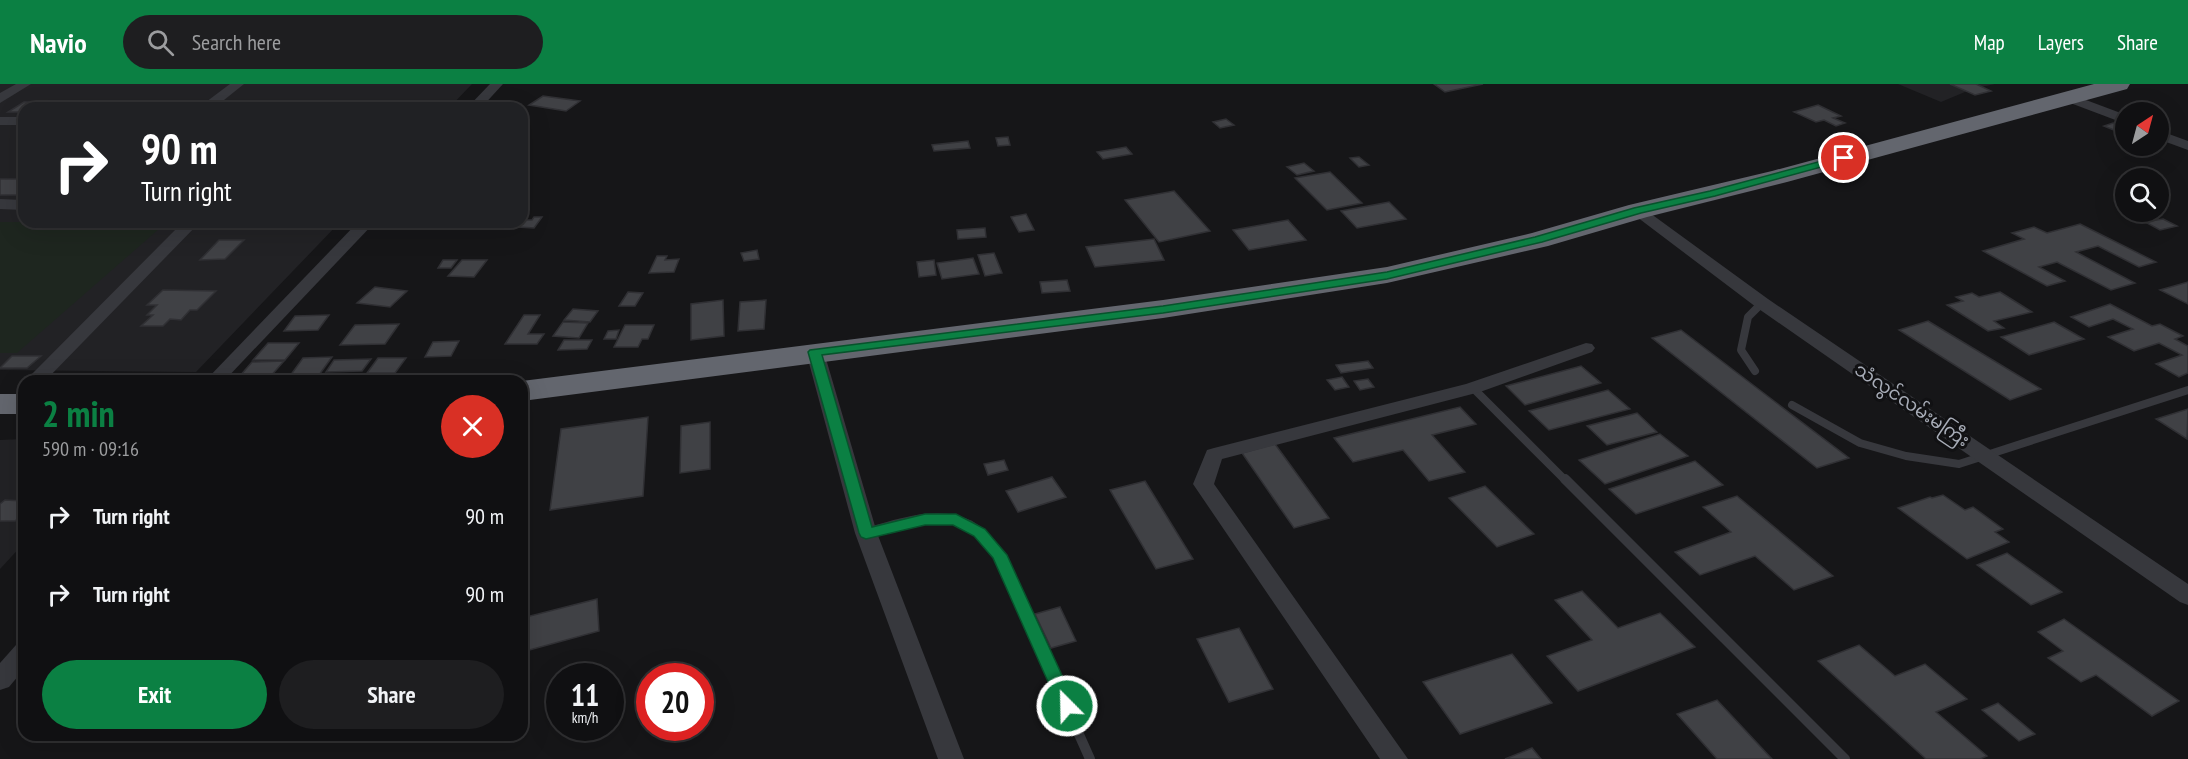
<!DOCTYPE html>
<meta charset="utf-8">
<style>
body{margin:0;font-family:"PT Sans Narrow","Noto Sans Myanmar",sans-serif;background:#1e1e20;color:#f1f3f6;height:100vh;display:flex;flex-direction:column;font-size:22px;white-space:nowrap}
*{box-sizing:border-box;margin:0}
p{font-size:20px;color:#9c9d9f}
.icon{flex:none;width:33px;height:33px;fill:none;stroke:currentColor;stroke-width:2;stroke-linecap:round;stroke-linejoin:round}
.map{position:relative;flex:1;overflow:hidden}
.drawer{position:absolute;left:18px;top:291px;width:510px;height:366px;display:flex;flex-direction:column;background:#101012;border-radius:18px;box-shadow:0 6px 24px #0002,0 0 0 2px #303032}
.drawer>*{flex:none}
.hud{position:absolute;left:18px;top:18px;width:510px;height:126px;border-radius:18px;box-shadow:0 6px 24px #0002,0 0 0 2px #303032;background:#202124;color:#fff;overflow:hidden}
.needle{width:39px;rotate:36deg}
.tools{position:absolute;left:2115px;top:18px;display:grid;gap:12px}
.tools a{display:grid;place-items:center;width:54px;height:54px;border-radius:50%;background:#101012;box-shadow:0 6px 24px #0002,0 0 0 2px #303032;font-size:30px}
.speed{position:absolute;left:546px;top:579px;display:flex;gap:12px;font-size:30px;font-weight:700;text-align:center}
.speed>*{display:grid;place-content:center;width:78px;height:78px;border-radius:50%;background:#101012;box-shadow:0 6px 24px #0002,0 0 0 2px #303032;line-height:1}
.speed small{font-size:15px;font-weight:400}
.speed .limit{border:9px solid #d22;background:#fff;color:#111}
.pin{position:absolute;display:grid;place-items:center;width:51px;height:51px;color:#fff;margin:-26px;border:3px solid #fff;border-radius:50%;box-shadow:0 2px 6px #0007}
.me{position:absolute;width:66px;margin:-33px;rotate:337deg;stroke-linejoin:round;filter:drop-shadow(0 0 4px #0008)}
.turn{display:flex;align-items:center;gap:21px;height:126px;padding:0 24px;font-size:27px}
.turn .icon{width:78px;height:78px;stroke-width:2.5}
.turn b{display:block;font-size:42px;line-height:51px}
.round{display:grid;place-items:center;flex:none;width:63px;height:63px;border-radius:32px;background:#1e1e20}
.head{display:flex;align-items:center;justify-content:space-between;height:102px;padding:0 24px}
h1{font-size:36px;font-weight:700;line-height:45px;color:#0b8043}
.cta{display:flex;gap:12px;margin-top:auto;padding:12px 24px}
.cta a{flex:1;height:69px;border-radius:36px;background:#0b8043;color:#fff;font-size:24px;font-weight:700;line-height:69px;text-align:center}
.cta a+a{background:#1e1e20;color:#f1f3f6}
ul{padding:0;list-style:none}
li{display:flex;align-items:center;gap:18px;height:78px;padding:0 24px}
li div{flex:1}
li b{display:block;font-size:22px}
li em{font-style:normal}
header{display:flex;align-items:center;gap:36px;box-sizing:border-box;height:84px;padding:0 30px;background:#0b8043;color:#fff}
header strong{font-size:28px}
nav{display:flex;gap:33px;margin-inline-start:auto;font-size:21px}
.search{width:420px;height:54px;background:#1e1e20;display:flex;align-items:center;gap:15px;box-sizing:border-box;padding:0 21px;border-radius:33px;color:#9c9d9f;font-size:22px}
.map>svg:first-child{display:block}
.built{fill:#222225}
.green{fill:#1e261f}
.building{fill:#404145;stroke:#303034;stroke-width:1.5}
.lines{fill:none;stroke-linecap:round;stroke-linejoin:round}
.lane-far1{stroke:#37383d;stroke-width:8}
.lane{stroke:#37383d;stroke-width:10}
.street{fill:#37383d;fill-rule:evenodd}
.highway{fill:#63666e;fill-rule:evenodd}
.route{fill:#0b8043;stroke:#07532c;stroke-width:1.5}
.labels{text-anchor:middle;stroke-width:6;stroke-linejoin:round;paint-order:stroke}
.street-label{font-size:18px;fill:#a8adb8;stroke:#111113}
</style>
<header>
<strong>Navio</strong>
<div class="search"><svg class="icon" aria-label="search" viewBox="0 0 24 24"><circle cx="10" cy="10" r="6"/><path d="M15 15l6 6"/></svg>Search here</div>
<nav><a>Map</a><a>Layers</a><a>Share</a></nav>
</header>
<div class="map">
<svg width="2188" height="675" viewBox="0 0 2188 675">
<rect width="100%" height="100%" fill="#161618"/>
<g class="built">
<polygon points="0,0 472,0 449,24 24,24 24,138 340,138 196,288 0,286"/>
<polygon points="1898,0 1995,0 1972,5 1941,18"/>
<polygon points="24,355 24,459 0,485 0,356"/>
</g>
<polygon class="green" points="0,138 167,138 17,269 0,269"/>
<g class="building">
<polygon points="1434,0 1483,0 1445,8"/>
<polygon points="1950,0 1976,0 1991,7 1975,11"/>
<polygon points="543,12 580,17 566,27 529,21"/>
<polygon points="24,18 88,18 80,24 24,24 24,28 8,28"/>
<polygon points="235,21 295,21 292,24 232,24"/>
<polygon points="1818,21 1841,32 1833,34 1845,39 1836,42 1824,36 1816,38 1794,28"/>
<polygon points="1226,35 1234,41 1220,44 1213,38"/>
<polygon points="2113,39 2126,44 2126,48 2121,49 2104,42"/>
<polygon points="1008,53 1010,61 998,62 996,54"/>
<polygon points="968,57 970,64 934,67 932,61"/>
<polygon points="1126,63 1132,70 1103,75 1097,68"/>
<polygon points="1359,73 1369,81 1359,83 1350,74"/>
<polygon points="1304,79 1314,87 1297,91 1287,83"/>
<polygon points="1330,88 1362,119 1327,126 1295,94"/>
<rect x="0" y="95" width="24" height="16"/>
<polygon points="1174,107 1210,147 1159,158 1125,116"/>
<polygon points="1389,118 1406,135 1357,144 1341,127"/>
<polygon points="1026,130 1034,146 1019,148 1011,133"/>
<polygon points="534,133 542,133 534,144 518,143 524,136 532,136"/>
<polygon points="2163,135 2177,142 2160,146 2145,138"/>
<polygon points="1288,136 1306,156 1249,166 1233,146"/>
<polygon points="386,138 429,138 420,145 384,139"/>
<polygon points="2080,140 2156,178 2139,183 2098,162 2076,168 2135,199 2111,206 2057,178 2039,183 2065,197 2047,202 1983,167 2024,155 2012,149 2034,143 2047,149"/>
<polygon points="985,144 986,153 958,155 957,146"/>
<polygon points="1154,155 1164,176 1095,183 1086,163"/>
<polygon points="219,156 244,156 225,175 200,176"/>
<polygon points="757,166 759,175 744,177 741,169"/>
<polygon points="994,169 1002,189 985,192 978,171"/>
<polygon points="657,172 667,172 665,176 679,175 674,188 649,189"/>
<polygon points="973,174 979,190 942,195 937,179"/>
<polygon points="443,176 457,176 451,184 438,184"/>
<polygon points="462,176 487,176 474,193 448,192"/>
<polygon points="934,176 936,191 919,193 917,178"/>
<polygon points="1067,196 1070,207 1042,209 1040,198"/>
<polygon points="2188,198 2188,220 2160,206"/>
<polygon points="375,203 407,207 390,223 357,219"/>
<polygon points="163,206 216,207 197,226 190,226 181,236 170,235 163,242 141,242 153,231 147,231 157,221 147,221"/>
<polygon points="628,208 643,209 635,222 619,222"/>
<polygon points="2000,208 2032,228 1994,237 2004,244 1988,247 1947,221 1963,217 1956,213 1972,209 1979,213"/>
<polygon points="723,216 724,252 691,256 691,220"/>
<polygon points="766,216 764,245 738,247 740,218"/>
<polygon points="2110,220 2152,242 2160,240 2183,252 2175,255 2188,262 2188,289 2179,293 2156,280 2182,271 2159,259 2134,267 2108,253 2133,245 2113,235 2089,243 2071,233"/>
<polygon points="573,225 598,227 590,238 564,236"/>
<polygon points="329,231 318,246 284,247 295,232"/>
<polygon points="524,231 540,231 528,250 544,250 537,260 505,260"/>
<polygon points="1928,237 2041,305 2010,316 1899,246"/>
<polygon points="563,238 588,239 579,254 553,252"/>
<polygon points="2054,238 2084,255 2029,271 2001,253"/>
<polygon points="399,240 385,260 340,261 355,241"/>
<polygon points="625,241 654,241 648,255 642,255 638,263 614,263"/>
<polygon points="619,246 616,255 604,255 608,247"/>
<polygon points="1681,246 1778,320 1849,374 1817,384 1652,254"/>
<polygon points="564,256 592,256 587,265 558,266"/>
<polygon points="459,257 451,272 425,273 433,258"/>
<polygon points="268,259 299,259 285,276 253,276"/>
<polygon points="12,272 41,272 27,284 0,284"/>
<polygon points="332,273 319,291 290,292 303,274"/>
<polygon points="378,274 406,274 395,289 367,289"/>
<polygon points="371,275 362,287 326,288 334,276"/>
<polygon points="284,277 270,293 239,293 252,278"/>
<polygon points="1368,277 1373,284 1341,289 1336,281"/>
<polygon points="1581,282 1601,299 1525,321 1506,302"/>
<polygon points="1342,293 1349,303 1335,306 1327,296"/>
<polygon points="1368,295 1374,303 1360,306 1354,297"/>
<polygon points="1608,306 1630,325 1549,346 1529,327"/>
<polygon points="1460,323 1476,340 1432,351 1465,388 1429,397 1403,366 1353,378 1334,354"/>
<polygon points="2188,325 2187,355 2156,335"/>
<polygon points="1637,329 1657,348 1607,361 1587,342"/>
<polygon points="648,333 643,412 550,426 561,345"/>
<polygon points="710,338 710,385 680,389 681,342"/>
<polygon points="1660,350 1688,372 1605,400 1579,376"/>
<polygon points="1275,360 1329,434 1294,444 1242,369"/>
<polygon points="1004,376 1008,386 988,391 984,380"/>
<polygon points="1695,377 1723,401 1636,430 1609,405"/>
<polygon points="1052,393 1066,413 1018,428 1006,407"/>
<polygon points="1145,397 1193,475 1156,485 1110,406"/>
<polygon points="1485,402 1534,450 1497,463 1449,414"/>
<polygon points="1943,411 1965,426 1973,423 2003,445 1995,448 2009,458 1967,475 1898,424 1930,413 1932,414"/>
<polygon points="1737,412 1833,492 1794,506 1755,472 1700,491 1675,468 1731,448 1703,423"/>
<polygon points="5,416 24,417 24,429 15,437 0,437 0,420"/>
<polygon points="2007,469 2062,508 2031,521 1977,481"/>
<polygon points="1582,507 1618,544 1660,529 1695,563 1578,607 1547,572 1592,556 1555,516"/>
<polygon points="597,515 599,547 522,568 522,534"/>
<polygon points="1060,523 1076,557 1051,564 1035,530"/>
<polygon points="2064,535 2179,617 2152,632 2096,591 2081,598 2048,574 2063,567 2038,548"/>
<polygon points="1239,544 1273,605 1229,618 1197,555"/>
<polygon points="1859,561 1895,592 1925,580 1967,615 1936,628 1987,672 1980,675 1926,675 1818,577"/>
<polygon points="1512,570 1552,619 1460,650 1423,598"/>
<polygon points="1717,616 1772,675 1717,675 1677,630"/>
<polygon points="1998,619 2035,650 2019,657 1982,626"/>
<polygon points="1532,664 1541,675 1505,675"/>
</g>
<g class="lines">
<g class="lane-far1">
<polyline points="1755,287 1741,266 1748,233 1762,219"/>
<polyline points="1473,304 1566,397"/>
<polyline points="1792,321 1860,359 1906,372 1959,380 2188,306"/>
</g>
<g class="lane">
<polyline points="1565,395 1845,675"/>
<path d="M866 449C897 441 937 425 969 441 982 448 990 460 999 471L1090 675"/>
</g>
<g class="street">
<polygon points="16,0 31,0 0,19 0,9"/>
<polygon points="230,0 244,0 214,24 198,24"/>
<polygon points="490,0 503,0 481,24 467,24"/>
<polygon points="2070,10 2126,31 2126,40 2065,17 2063,14 2065,11"/>
<rect x="0" y="33" width="24" height="8"/>
<polygon points="2158,46 2188,57 2188,66 2158,55"/>
<polygon points="0,115 24,116 24,126 0,125"/>
<polygon points="1638,122 1643,124 1768,215 2188,500 2188,521 2180,518 1756,223 1633,130 1630,127 1633,124"/>
<polygon points="183,138 200,138 45,297 25,297"/>
<polygon points="358,138 375,138 224,297 205,297"/>
<polygon points="1586,259 1592,260 1595,264 1592,268 1480,308 1222,375 1214,400 1408,675 1380,675 1193,400 1207,366 1214,364 1466,300"/>
<polygon points="815,263 821,264 824,268 877,449 964,675 938,675 855,449 806,268 809,264"/>
<polygon points="24,559 24,585 9,603 0,606 0,579 16,561"/>
</g>
<g class="highway">
<polygon points="2094,0 2130,0 2127,5 1787,98 1647,133 1548,162 1387,199 1163,234 522,317 522,297 1163,216 1387,183 1532,149 1629,121 1772,87"/>
<rect x="0" y="310" width="24" height="20"/>
</g>
</g>
<polygon class="route" points="1844,71 1847,72 1847,76 1715,112 1641,129 1542,158 1387,195 1163,229 822,271 872,443 925,430 956,430 985,445 1007,471 1076,622 1073,627 1067,629 1061,627 993,474 974,452 953,441 925,441 866,455 861,453 859,449 808,268 810,266 1163,222 1387,188 1535,153 1634,124 1710,107"/>
<g class="labels">
<g class="street-label">
<text transform="translate(1912 321) rotate(34)" y="6">သံလွင်လမ်းမကြီး</text>
</g>
</g>
</svg>
<div class="tools">
<a><svg class="needle" viewBox="-14 -14 28 28"><path d="M0-13l5 13h-10z" fill="#e53935"/><path d="M0 13l5-13h-10z" fill="#9c9d9f"/></svg></a>
<a><svg class="icon" aria-label="search" viewBox="0 0 24 24"><circle cx="10" cy="10" r="6"/><path d="M15 15l6 6"/></svg></a>
</div>
<div class="speed"><div>11<small>km/h</small></div><div class="limit">20</div></div>
<div class="pin" style="left:1844px;top:74px;background:#d93025"><svg class="icon" aria-label="arrive" viewBox="0 0 24 24"><path d="M6 21V4h12l-3 4 3 4H6"/></svg></div>
<svg class="me" style="left:1067px;top:622px" viewBox="-20 -20 40 40"><circle r="17" fill="#0b8043" stroke="#fff" stroke-width="3"/><path d="M0-11L8 9 0 5-8 9z" fill="#fff"/></svg>
<div class="hud">
<div class="turn"><svg class="icon" aria-label="right" viewBox="0 0 24 24"><path d="M7 20v-9h11M14 6l5 5-5 5"/></svg><div><b>90 m</b>Turn right</div></div>
</div>
<section class="drawer">
<div class="head"><div><h1>2 min</h1><p>590 m · 09:16</p></div><a class="round" style="background:#d93025;color:#fff"><svg class="icon" aria-label="close" viewBox="0 0 24 24"><path d="M6 6l12 12M18 6L6 18"/></svg></a></div>
<ul>
<li><svg class="icon" aria-label="right" viewBox="0 0 24 24"><path d="M7 20v-9h11M14 6l5 5-5 5"/></svg><div><b>Turn right</b></div><em>90 m</em></li>
<li><svg class="icon" aria-label="right" viewBox="0 0 24 24"><path d="M7 20v-9h11M14 6l5 5-5 5"/></svg><div><b>Turn right</b></div><em>90 m</em></li>
</ul>
<div class="cta"><a>Exit</a><a>Share</a></div>
</section>
</div>
